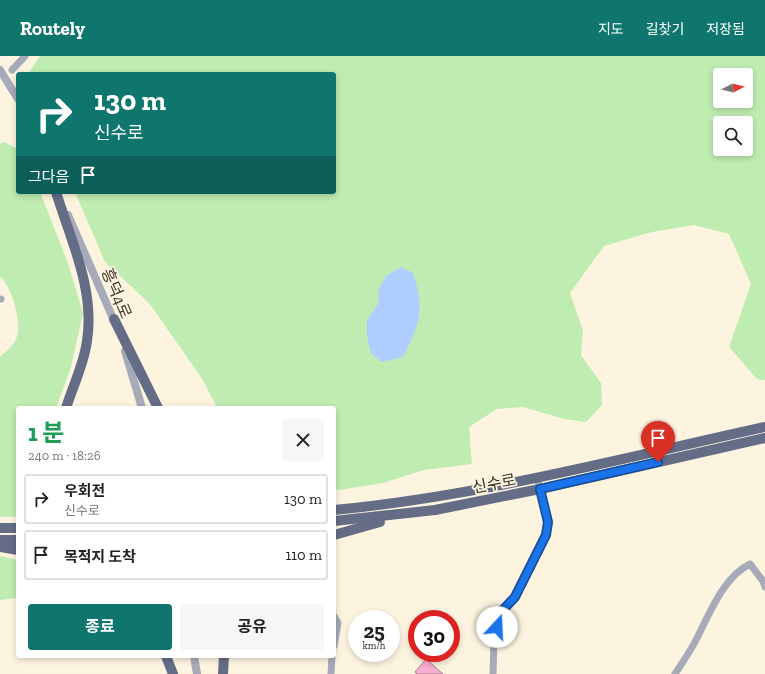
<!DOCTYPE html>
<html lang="ko">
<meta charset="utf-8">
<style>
body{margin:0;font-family:"Zilla Slab","Noto Sans KR",serif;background:#f6f6f6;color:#222;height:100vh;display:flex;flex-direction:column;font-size:15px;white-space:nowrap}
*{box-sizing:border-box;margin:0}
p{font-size:13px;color:#767676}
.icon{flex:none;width:22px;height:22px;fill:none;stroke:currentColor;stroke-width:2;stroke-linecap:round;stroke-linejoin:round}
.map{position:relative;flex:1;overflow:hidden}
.details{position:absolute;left:16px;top:350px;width:320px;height:252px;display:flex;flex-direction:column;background:#fff;border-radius:4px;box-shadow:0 2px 6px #0003}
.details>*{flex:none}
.banner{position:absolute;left:16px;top:16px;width:320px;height:122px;border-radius:4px;box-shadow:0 2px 6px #0003;background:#0f766e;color:#fff;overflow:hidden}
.needle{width:26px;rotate:83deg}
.buttons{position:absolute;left:713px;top:12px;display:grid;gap:8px}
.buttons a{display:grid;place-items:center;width:40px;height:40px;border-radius:4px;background:#fff;box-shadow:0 2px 6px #0003;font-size:20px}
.speed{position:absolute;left:348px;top:554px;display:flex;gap:8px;font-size:20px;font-weight:700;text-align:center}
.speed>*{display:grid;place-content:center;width:52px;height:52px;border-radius:50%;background:#fff;box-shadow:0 2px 6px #0003;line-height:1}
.speed small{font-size:10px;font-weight:400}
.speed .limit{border:6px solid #d22;background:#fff;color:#111}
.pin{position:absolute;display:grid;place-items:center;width:34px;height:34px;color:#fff;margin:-41px -17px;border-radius:50% 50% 50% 0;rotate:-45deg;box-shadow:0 0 4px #0007}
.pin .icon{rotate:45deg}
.me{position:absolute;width:44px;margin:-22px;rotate:20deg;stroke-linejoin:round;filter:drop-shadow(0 0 3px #0008)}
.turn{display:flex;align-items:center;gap:14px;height:84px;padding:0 12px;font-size:18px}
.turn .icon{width:52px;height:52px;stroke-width:2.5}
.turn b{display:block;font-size:28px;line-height:34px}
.then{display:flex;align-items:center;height:38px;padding:0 12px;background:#0003;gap:8px;font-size:15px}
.round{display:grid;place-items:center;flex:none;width:42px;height:42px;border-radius:4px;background:#f6f6f6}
.headline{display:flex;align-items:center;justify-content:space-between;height:68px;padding:0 12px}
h1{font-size:24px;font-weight:700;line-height:30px;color:#1e9e55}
.cta{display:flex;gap:8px;margin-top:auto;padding:8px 12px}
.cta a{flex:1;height:46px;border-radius:4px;background:#0f766e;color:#fff;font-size:16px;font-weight:700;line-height:46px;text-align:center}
.cta a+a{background:#f6f6f6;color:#222}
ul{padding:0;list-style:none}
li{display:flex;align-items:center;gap:12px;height:50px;margin:0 8px 6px;padding:0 4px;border:2px solid #e0e0e0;border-radius:4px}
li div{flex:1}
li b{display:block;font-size:15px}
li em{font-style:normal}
header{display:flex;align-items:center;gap:24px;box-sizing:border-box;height:56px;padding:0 20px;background:#0f766e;color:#fff}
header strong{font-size:19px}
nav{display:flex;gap:22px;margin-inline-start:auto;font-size:14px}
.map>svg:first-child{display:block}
.green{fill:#bfecb0;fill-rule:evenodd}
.water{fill:#afceff}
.building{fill:#f7adcd;stroke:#a68291}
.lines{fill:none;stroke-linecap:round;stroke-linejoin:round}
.minor{stroke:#a6aab9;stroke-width:7}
.tertiary{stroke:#a6aab9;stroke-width:8}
.primary{stroke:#656c86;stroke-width:10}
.route-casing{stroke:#114b97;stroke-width:10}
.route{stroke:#1a73e8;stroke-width:7}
.labels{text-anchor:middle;stroke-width:3.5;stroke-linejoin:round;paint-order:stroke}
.street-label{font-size:16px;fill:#3a3527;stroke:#fdf4e0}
</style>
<header>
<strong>Routely</strong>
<nav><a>지도</a><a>길찾기</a><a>저장됨</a></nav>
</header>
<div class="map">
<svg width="765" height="618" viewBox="0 0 765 618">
<rect width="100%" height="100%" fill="#fdf4e0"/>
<g class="green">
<path d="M40 0H765V324L757 323 729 291 751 228 729 178 694 169 652 176 604 190 570 237 583 275 581 299 601 327 602 349 586 366 564 363 523 351 497 353 469 371 472 408 424 414 383 427 339 434 334 433V352H217L203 324 149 247 105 206 75 136H334V18H28ZM720 19H746V45H720ZM720 67H746V93H720Z"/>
<path d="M4 86 18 93V136H40L68 207 83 257 71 311 56 352H18V461H0V301C5 296 12 291 15 285 24 271 12 230 0 221V88Z"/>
<polygon points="0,500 18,504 18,542 0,544"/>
</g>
<path class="water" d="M401 211 413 217C425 253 420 268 403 301L381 306 371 297 367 280V264L378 248 379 233 386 220Z"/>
<polygon class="building" points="426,603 443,618 417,618 415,616"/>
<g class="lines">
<g class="minor">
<polyline points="12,14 25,0"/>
<polyline points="0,243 1,243"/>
<polyline points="334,560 338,567 334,590"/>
<polyline points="331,618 332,600"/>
<polyline points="493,618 494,585 501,556 515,541 546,479 548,466 537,421"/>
<path d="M675 618C682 607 690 596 696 584 709 559 723 521 750 508L763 525 765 531"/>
</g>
<g class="tertiary">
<polyline points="0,14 18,43"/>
<polyline points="68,159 115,267"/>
<polyline points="125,295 142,352"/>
<polyline points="194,600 197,618"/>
</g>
<g class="primary">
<path d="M56 136C71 185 95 233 87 285 84 308 73 330 66 352"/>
<polyline points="114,263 158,352"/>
<path d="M334 454C480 440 623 402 765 371"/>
<polyline points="334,465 435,454 540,433 765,382"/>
<polyline points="0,472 18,472"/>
<polyline points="334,479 380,466"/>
<polyline points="0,484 18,484"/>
<polyline points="0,491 18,494"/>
<polyline points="166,600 173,618"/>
<polyline points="223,618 224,600"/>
</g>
</g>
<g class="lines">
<defs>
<polyline id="route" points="497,571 501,556 515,541 546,479 548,466 540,433 658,406"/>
</defs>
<use href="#route" class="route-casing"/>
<use href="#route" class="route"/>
</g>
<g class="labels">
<g class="street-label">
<text transform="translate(117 237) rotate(67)" y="6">흥덕4로</text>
<text transform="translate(494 427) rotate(-11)" y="6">신수로</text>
</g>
</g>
</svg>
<div class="buttons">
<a><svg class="needle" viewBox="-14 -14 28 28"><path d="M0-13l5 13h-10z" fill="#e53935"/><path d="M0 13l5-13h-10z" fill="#767676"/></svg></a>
<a><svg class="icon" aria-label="search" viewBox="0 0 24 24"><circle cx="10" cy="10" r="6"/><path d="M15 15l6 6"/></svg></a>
</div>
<div class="speed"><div>25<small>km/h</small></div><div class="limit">30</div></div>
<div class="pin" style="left:658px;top:406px;background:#d93025"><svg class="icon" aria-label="arrive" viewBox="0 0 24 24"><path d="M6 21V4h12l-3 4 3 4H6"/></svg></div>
<svg class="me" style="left:497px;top:571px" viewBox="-20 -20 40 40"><circle r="19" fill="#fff"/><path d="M0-13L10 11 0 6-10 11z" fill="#1a73e8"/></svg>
<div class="banner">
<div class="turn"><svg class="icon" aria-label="right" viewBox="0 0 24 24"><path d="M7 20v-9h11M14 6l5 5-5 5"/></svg><div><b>130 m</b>신수로</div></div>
<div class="then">그다음<svg class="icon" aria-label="arrive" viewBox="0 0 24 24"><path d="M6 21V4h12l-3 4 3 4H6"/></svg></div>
</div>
<section class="details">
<div class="headline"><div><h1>1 분</h1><p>240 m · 18:26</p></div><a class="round"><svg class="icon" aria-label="close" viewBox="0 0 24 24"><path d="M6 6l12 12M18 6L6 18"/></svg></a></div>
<ul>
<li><svg class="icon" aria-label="right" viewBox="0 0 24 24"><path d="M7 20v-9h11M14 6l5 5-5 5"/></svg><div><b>우회전</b><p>신수로</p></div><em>130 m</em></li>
<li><svg class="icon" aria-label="arrive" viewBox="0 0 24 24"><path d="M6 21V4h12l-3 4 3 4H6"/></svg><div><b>목적지 도착</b></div><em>110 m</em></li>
</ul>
<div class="cta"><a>종료</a><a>공유</a></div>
</section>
</div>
